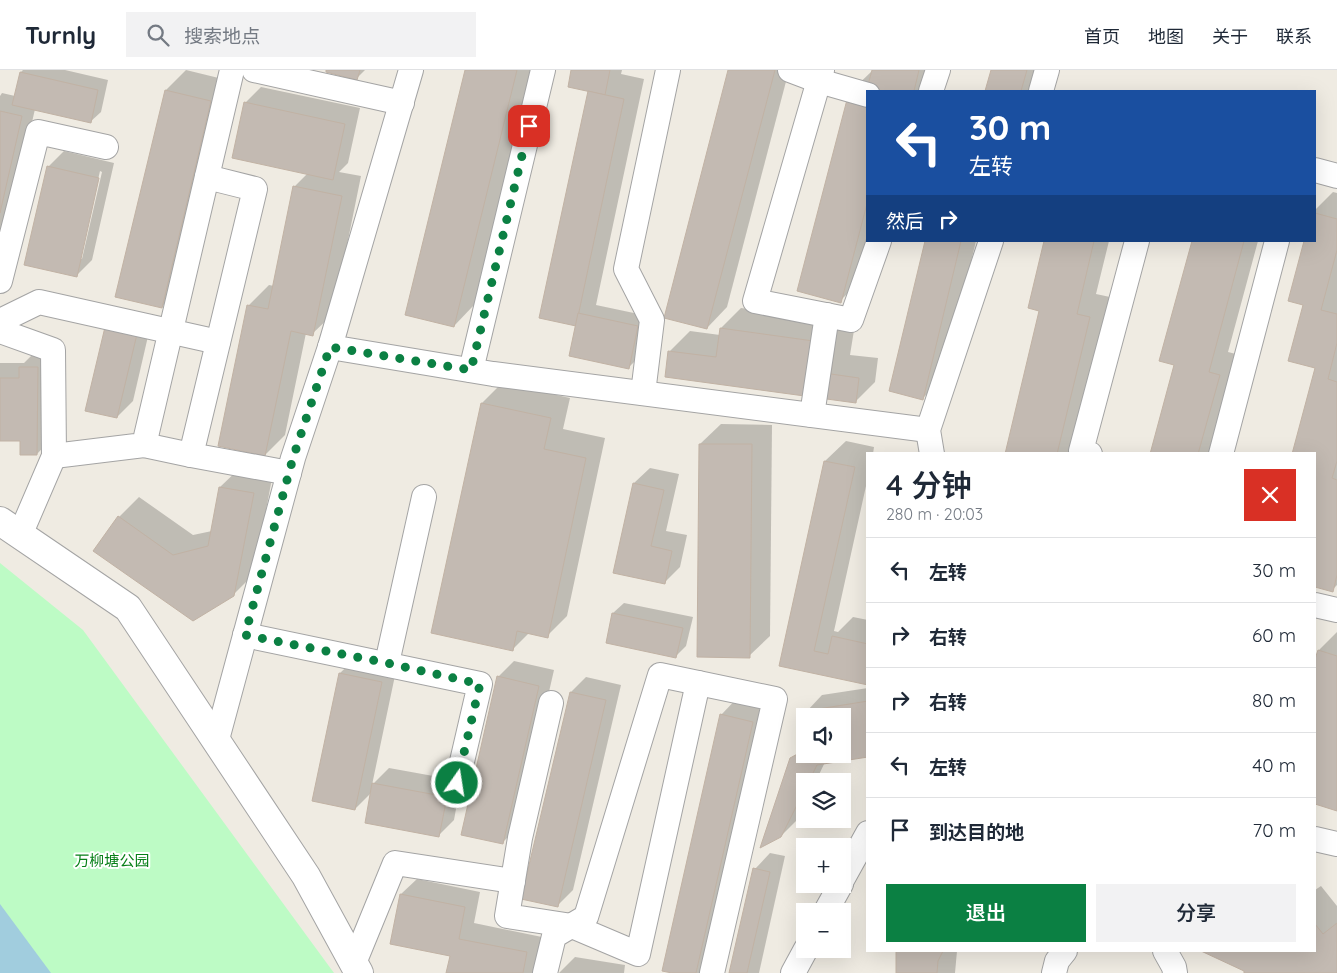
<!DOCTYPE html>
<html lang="zh">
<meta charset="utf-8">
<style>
body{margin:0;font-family:Quicksand,"Noto Sans SC",sans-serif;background:#f2f2f3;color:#1f2937;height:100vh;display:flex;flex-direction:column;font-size:19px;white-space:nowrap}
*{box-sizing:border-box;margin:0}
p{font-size:16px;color:#747a83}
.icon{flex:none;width:28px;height:28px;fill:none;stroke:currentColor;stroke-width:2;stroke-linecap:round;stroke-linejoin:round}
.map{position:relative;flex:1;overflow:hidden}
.side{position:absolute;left:866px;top:382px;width:450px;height:500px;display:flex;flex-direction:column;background:#fff;border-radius:0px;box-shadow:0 5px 20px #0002}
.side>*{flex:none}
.top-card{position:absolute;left:866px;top:20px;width:450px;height:152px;border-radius:0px;box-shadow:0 5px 20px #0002;background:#1a4fa0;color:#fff;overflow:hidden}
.controls{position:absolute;left:796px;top:638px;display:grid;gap:10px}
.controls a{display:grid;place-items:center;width:55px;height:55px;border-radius:0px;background:#fff;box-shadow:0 5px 20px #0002;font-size:25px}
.pin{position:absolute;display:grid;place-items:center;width:42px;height:42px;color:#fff;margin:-21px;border-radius:10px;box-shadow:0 2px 8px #0006}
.me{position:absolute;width:55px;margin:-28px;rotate:13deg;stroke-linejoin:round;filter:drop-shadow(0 0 4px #0008)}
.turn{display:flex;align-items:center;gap:18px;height:105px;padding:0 20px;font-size:22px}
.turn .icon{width:65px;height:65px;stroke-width:2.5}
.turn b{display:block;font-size:35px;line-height:42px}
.then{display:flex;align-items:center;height:48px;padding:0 20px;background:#0003;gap:10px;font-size:19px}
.round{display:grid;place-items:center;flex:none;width:52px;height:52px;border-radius:0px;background:#f2f2f3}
.headline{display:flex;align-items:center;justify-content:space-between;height:85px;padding:0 20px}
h1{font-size:30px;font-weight:600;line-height:38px}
.button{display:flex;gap:10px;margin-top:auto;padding:10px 20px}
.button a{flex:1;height:58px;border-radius:0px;background:#0b8043;color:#fff;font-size:20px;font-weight:600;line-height:58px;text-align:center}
.button a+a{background:#f2f2f3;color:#1f2937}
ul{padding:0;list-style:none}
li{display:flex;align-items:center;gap:15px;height:65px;padding:0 20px;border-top:1px solid #e0e1e3}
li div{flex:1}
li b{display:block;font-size:19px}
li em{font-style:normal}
header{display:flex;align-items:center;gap:30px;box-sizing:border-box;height:70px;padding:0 25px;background:#fff;border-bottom:1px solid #e0e1e3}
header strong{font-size:24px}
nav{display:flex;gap:28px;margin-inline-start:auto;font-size:18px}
.search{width:350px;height:45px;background:#f2f2f3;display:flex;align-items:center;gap:12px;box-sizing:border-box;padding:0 18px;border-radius:0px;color:#747a83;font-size:19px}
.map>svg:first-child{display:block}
.park{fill:#bdfbc5}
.water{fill:#a1cdde}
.shadow{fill:#0003;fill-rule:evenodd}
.building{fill:#c3bab2;stroke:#c1b2a4}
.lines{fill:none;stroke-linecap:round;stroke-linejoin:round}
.minor-casing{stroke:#a4a4a4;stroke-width:26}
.tertiary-casing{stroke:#a4a4a4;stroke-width:30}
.minor{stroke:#fff;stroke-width:24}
.tertiary{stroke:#fff;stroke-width:28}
.route{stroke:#0b8043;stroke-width:9;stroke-dasharray:0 16.2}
.labels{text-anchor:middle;stroke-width:4;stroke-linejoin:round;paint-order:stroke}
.park-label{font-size:15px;fill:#077f18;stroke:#fff}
</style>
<header>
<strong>Turnly</strong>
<div class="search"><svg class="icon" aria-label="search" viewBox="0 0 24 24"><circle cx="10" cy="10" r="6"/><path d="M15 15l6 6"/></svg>搜索地点</div>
<nav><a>首页</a><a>地图</a><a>关于</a><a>联系</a></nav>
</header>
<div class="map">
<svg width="1337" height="903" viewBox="0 0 1337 903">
<rect width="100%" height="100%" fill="#efebe2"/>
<polygon class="park" points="0,493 83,560 334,903 0,903"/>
<polygon class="water" points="0,834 51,903 0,903"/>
<g class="shadow">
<polygon points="23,0 65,0 108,10 101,42 90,52 35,39 0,193 0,26 2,23 15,26 21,2"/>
<polygon points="186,0 231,11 182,216 162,237 166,20"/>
<polygon points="328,0 365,0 357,8"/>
<polygon points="466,0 532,0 474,235 454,256"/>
<polygon points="572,0 622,0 621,4 644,9 596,235 648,246 639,287 629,297 577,255 589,20"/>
<polygon points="730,0 789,0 727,237 707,258"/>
<polygon points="873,0 933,0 926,21 868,21 868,171 860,211 840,231 850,22 871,2 872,3"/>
<polygon points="992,0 1041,0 1034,21 987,21"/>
<polygon points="261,17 360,38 348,93 339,102 361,106 333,244 312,264 306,263 285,365 265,385 249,235 269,215 274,216 294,117 308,103 234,87 246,32"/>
<path d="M64 81 114 93 92 190 76 206 48 97ZM100 101 102 102 82 189H80Z"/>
<polygon points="1333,122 1337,123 1337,515 1332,520 1315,516 1316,297 1305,234 1315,171 1315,140"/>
<polygon points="926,171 976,171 943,308 923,328"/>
<polygon points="1045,171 1109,171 1096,224 1110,227 1074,375 1109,384 1006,384 1041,240"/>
<polygon points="1194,171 1258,171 1228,282 1240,285 1212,384 1151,384 1175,294"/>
<polygon points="741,238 855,254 850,285 878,288 875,312 855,332 670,281 690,261 720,265 721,258"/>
<polygon points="152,249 133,331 117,347 106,258"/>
<polygon points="35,282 53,282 52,368 37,384 21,369 0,369 0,293 24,293"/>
<polygon points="502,313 570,328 563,359 605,368 567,546 547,566 529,563 512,580 482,333"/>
<polygon points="721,354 772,355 770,566 749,586 700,374"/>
<polygon points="846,371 874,377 873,384 868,384 868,407 834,561 838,562 853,547 868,550 868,614 781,595 825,391"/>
<polygon points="241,397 273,403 254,504 233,525 193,549 119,447 139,427 193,465 212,461 220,417"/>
<polygon points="650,398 679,404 666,461 687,465 680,497 664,513 615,502 634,413"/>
<polygon points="624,533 693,547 686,576 676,586 607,572 613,543"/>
<polygon points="1337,562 1337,739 1315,733 1315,594 1319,580"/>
<polygon points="356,588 397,596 372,715 389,698 461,711 454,750 438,766 372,722 355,739 340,603"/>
<polygon points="514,591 554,600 518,757 502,773 498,607"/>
<polygon points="586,607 621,615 573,820 557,836 571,622"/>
<polygon points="868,618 868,686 825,692 816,711 805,711 805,733 797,750 781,766 792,689 805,675 805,684 842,684 842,646 808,646 807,641 822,625"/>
<polygon points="741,624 773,632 715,887 699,903 677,903 721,645"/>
<polygon points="770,783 785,786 759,903 731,903 755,799"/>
<polygon points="417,809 480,822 474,853 542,867 535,903 448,903 451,885 401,824"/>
<polygon points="1321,816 1337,836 1337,903 1245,903 1315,881 1315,820"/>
<polygon points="897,881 957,881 955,903 897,903"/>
<polygon points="575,887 625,895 624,903 559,903"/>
</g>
<g class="building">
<polygon points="326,0 360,0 357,10 326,2"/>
<polygon points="465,0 517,0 454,257 405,245"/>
<polygon points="571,0 610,0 605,25 568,17"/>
<polygon points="728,0 775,0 707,259 664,248"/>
<polygon points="872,0 919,0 914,21 868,21 868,130 841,233 797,221 849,22 865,26"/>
<polygon points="991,0 1027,0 1021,21 985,21"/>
<polygon points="20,2 98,20 91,53 12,35"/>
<polygon points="165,20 211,31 162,238 115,227"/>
<polygon points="588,21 624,29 576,256 539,248"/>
<polygon points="244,32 345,54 333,110 232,88"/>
<polygon points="0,41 22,46 0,143"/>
<polygon points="47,96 99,108 77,207 24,195"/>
<polygon points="293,116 342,126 313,266 291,261 265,386 218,376 247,235 268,239"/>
<polygon points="1315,143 1337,149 1337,180 1321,240 1337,244 1337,273 1328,309 1337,312 1337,391 1332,408 1337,410 1337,505 1333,522 1315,517 1315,384 1292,384 1315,298 1288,291 1303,235 1288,231 1304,171 1315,171"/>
<polygon points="925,171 961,171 923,330 889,321"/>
<polygon points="1044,171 1094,171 1077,244 1090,247 1057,384 1005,384 1039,241 1028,238"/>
<polygon points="1192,171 1244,171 1209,302 1220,305 1198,384 1150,384 1174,295 1159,291"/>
<polygon points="578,243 638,256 629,299 569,286"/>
<polygon points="105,257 137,264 117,348 85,341"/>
<polygon points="720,258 835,274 831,304 859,308 856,333 665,307 668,281 716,287"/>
<polygon points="19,297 38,297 37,385 20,385 20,371 0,371 0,308 19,308"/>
<polygon points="481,333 551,348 544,379 586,388 548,568 517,561 513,581 431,563"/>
<polygon points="699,374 752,374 750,588 697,587"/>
<polygon points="824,391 855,397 814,581 828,584 832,566 868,574 868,615 779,596"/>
<polygon points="633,413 664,420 651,476 672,481 665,514 613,503"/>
<polygon points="219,417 254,423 234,526 193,551 93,481 118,446 173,485 208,476"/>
<polygon points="612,543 683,558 676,588 606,573"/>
<polygon points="1318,580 1337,586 1337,741 1315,734 1315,589"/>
<polygon points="339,603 382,612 355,740 312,731"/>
<polygon points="497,606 539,616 503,774 461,765"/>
<polygon points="570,622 606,630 558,837 521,829"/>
<polygon points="868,631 868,687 817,695 809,711 805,711 805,719 781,767 760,778 790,688 805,680 805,684 842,684 842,646 806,646 806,641"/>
<polygon points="720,644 753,652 696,903 672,903 662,901"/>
<polygon points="372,713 447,727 439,767 365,753"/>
<polygon points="753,798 770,802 747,903 729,903"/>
<polygon points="400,824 465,837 459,869 527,882 523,903 446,903 450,886 390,874"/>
<polygon points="1337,853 1337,903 1244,903 1244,901 1201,881 1315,881 1315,854 1323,864"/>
<polygon points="896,881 943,881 938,891 937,903 896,903"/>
</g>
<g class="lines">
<defs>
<g id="minor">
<polyline points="254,0 402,33"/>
<polyline points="790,0 819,11 868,25"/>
<polyline points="822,0 755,231 851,250 879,171"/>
<polyline points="931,21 938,0"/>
<polyline points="1041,21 1047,0"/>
<polyline points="1315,100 1337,106"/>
<polyline points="207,107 255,119 191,385 289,403"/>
<polyline points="0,211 38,62 106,77"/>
<polyline points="0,251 39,232 218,272"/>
<polyline points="0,261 53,280 54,386 20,465"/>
<polyline points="330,277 493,304 928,360"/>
<polyline points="471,300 543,0"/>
<polyline points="643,323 652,250 626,199 668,0"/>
<polyline points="812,345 827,245"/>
<polyline points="144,375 191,385"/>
<polyline points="932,384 928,360 991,171"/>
<polyline points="1090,384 1081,381 1137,171"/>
<polyline points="1221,384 1277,171"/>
<polyline points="54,386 144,375 232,0"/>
<polyline points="1315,535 1337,540"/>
<polyline points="245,565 480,614 457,713"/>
<polyline points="387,593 424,427"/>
<polyline points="551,633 520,768 507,846 572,856 638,884 698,613"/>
<polyline points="216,673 293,388 330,277 411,0"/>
<polyline points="1315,769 1337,774"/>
<polyline points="842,810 868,763"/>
<polyline points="826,841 841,814"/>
<polyline points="1165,881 1174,897 1175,903"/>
<polyline points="354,893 395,793 513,811"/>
<polyline points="545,903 554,866 586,847 660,605 775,629 712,903"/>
<polyline points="793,903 806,879"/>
<polyline points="1054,903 1057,891 1065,881"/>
</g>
<polyline id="tertiary" points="0,451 128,538 306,806 359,903"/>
</defs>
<use href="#minor" class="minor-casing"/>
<use href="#tertiary" class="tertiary-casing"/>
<use href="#minor" class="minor"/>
<use href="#tertiary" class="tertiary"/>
</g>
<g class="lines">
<polyline class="route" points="457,713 480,614 387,593 245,565 293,388 330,277 471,300 529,56"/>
</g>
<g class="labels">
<g class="park-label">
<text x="112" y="796">万柳塘公园</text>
</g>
</g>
</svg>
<div class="controls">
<a><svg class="icon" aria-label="sound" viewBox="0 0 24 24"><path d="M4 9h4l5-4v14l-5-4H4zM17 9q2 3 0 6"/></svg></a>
<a><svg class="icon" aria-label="layers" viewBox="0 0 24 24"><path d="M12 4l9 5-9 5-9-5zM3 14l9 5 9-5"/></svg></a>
<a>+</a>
<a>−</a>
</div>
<div class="pin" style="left:529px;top:56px;background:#d93025"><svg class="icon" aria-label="arrive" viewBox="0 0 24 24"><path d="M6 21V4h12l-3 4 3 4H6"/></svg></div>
<svg class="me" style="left:457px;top:713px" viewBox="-20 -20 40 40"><circle r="17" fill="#0b8043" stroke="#fff" stroke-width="3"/><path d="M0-11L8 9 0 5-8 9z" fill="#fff"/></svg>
<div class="top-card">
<div class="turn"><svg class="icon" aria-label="left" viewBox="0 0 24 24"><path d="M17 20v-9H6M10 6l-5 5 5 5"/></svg><div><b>30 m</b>左转</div></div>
<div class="then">然后<svg class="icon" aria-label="right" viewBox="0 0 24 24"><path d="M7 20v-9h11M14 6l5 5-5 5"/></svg></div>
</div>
<section class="side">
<div class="headline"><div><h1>4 分钟</h1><p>280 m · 20:03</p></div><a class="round" style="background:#d93025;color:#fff"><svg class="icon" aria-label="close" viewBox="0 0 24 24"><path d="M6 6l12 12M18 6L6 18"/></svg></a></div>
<ul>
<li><svg class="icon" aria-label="left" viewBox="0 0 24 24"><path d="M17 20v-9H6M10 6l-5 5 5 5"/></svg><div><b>左转</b></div><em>30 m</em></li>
<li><svg class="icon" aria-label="right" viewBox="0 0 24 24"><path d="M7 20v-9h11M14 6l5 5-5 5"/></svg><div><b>右转</b></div><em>60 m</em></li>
<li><svg class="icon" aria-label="right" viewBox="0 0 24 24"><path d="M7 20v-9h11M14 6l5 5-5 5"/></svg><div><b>右转</b></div><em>80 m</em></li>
<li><svg class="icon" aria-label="left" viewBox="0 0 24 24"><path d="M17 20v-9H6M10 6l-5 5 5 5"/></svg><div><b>左转</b></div><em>40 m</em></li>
<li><svg class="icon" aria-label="arrive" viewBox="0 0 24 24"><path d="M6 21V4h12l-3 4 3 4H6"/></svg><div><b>到达目的地</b></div><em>70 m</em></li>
</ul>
<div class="button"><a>退出</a><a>分享</a></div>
</section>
</div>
